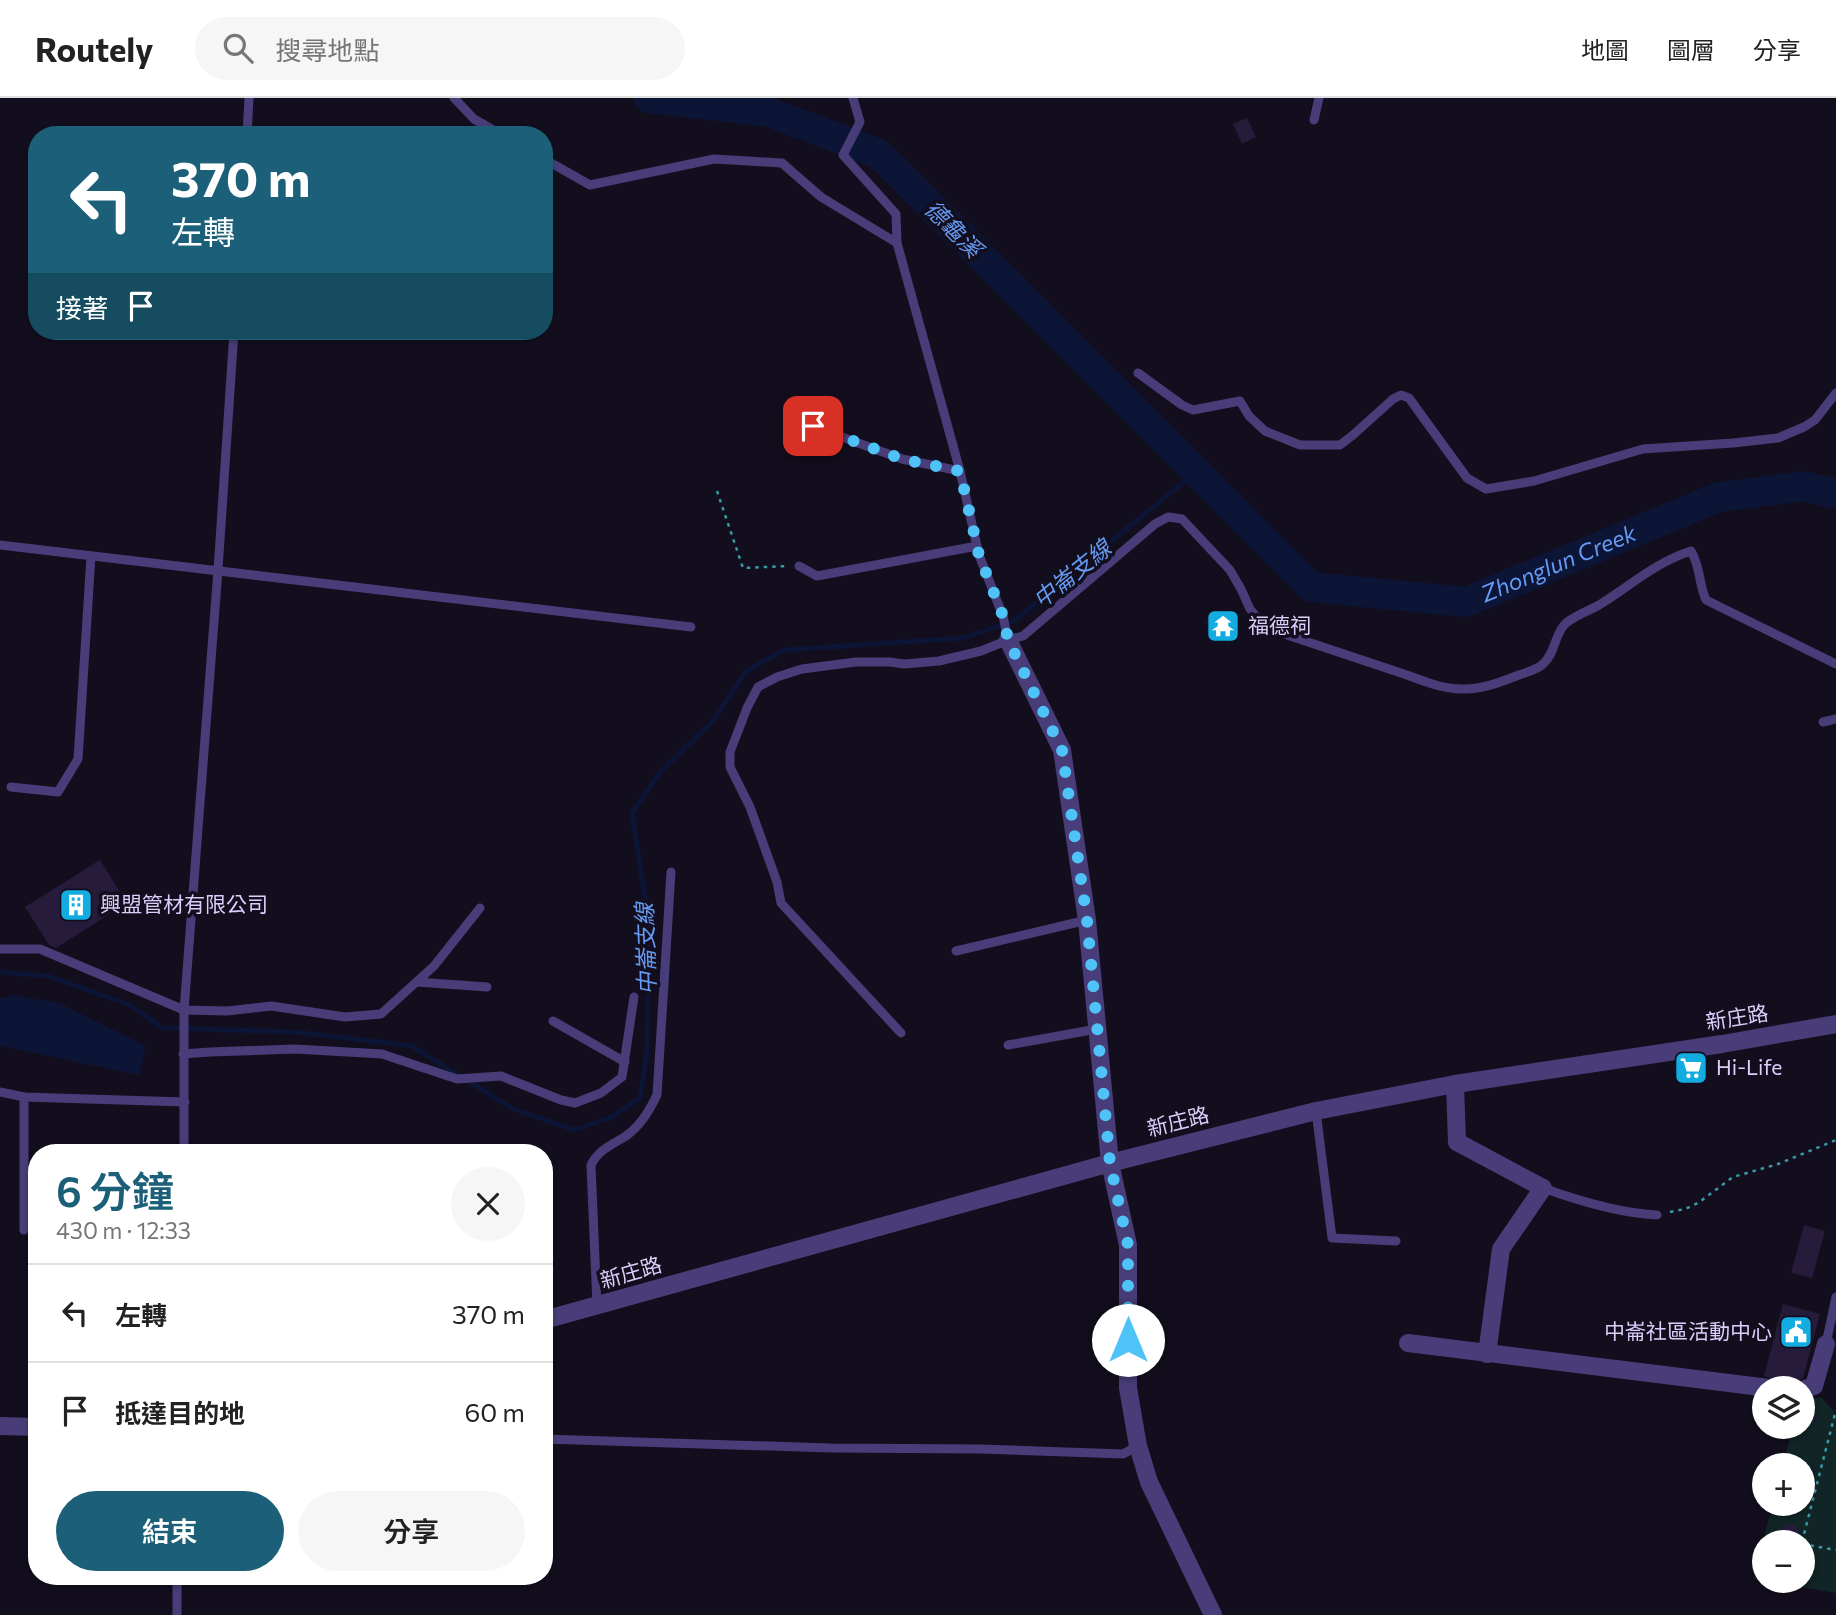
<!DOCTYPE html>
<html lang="zh-TW">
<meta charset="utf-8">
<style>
body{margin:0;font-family:Commissioner,"Noto Sans TC",sans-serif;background:#f6f6f6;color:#222;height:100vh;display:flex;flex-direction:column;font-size:26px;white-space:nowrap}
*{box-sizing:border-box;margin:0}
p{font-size:23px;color:#767676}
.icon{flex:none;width:38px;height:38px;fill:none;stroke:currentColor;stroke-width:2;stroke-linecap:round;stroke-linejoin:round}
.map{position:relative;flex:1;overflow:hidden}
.sheet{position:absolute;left:28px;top:1046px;width:525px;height:441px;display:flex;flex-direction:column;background:#fff;border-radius:28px;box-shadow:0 2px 5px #0004}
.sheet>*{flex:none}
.guide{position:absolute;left:28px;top:28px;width:525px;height:214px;border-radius:28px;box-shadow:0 2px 5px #0004;background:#1b6078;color:#fff;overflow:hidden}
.buttons{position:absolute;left:1752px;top:1278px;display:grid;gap:14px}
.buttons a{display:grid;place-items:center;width:63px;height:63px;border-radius:50%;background:#fff;box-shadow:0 2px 5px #0004;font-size:35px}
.pin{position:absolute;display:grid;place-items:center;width:60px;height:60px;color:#fff;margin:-30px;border-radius:14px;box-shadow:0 4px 10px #0006}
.me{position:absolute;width:77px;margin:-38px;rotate:0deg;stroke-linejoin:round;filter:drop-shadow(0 0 5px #0008)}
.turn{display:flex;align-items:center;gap:24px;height:147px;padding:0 28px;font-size:32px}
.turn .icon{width:91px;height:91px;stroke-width:2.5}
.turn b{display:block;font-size:49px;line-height:60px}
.then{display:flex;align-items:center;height:66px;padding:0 28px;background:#0003;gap:14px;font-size:26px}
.round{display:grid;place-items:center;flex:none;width:74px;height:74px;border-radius:37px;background:#f6f6f6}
.overview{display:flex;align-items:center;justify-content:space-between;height:119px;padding:0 28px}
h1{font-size:42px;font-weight:600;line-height:52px;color:#1b6078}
.button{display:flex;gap:14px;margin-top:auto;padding:14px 28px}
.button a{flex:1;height:80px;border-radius:42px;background:#1b6078;color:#fff;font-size:28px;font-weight:600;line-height:80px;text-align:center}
.button a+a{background:#f6f6f6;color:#222}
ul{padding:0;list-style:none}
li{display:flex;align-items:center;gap:21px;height:98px;padding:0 28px;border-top:2px solid #e0e0e0}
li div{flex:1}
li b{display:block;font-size:26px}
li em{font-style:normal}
header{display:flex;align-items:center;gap:42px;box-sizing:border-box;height:98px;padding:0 35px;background:#fff;border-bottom:2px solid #e0e0e0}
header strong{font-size:33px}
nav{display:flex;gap:38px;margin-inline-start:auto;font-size:24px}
.search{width:490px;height:63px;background:#f6f6f6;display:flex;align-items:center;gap:18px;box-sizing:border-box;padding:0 24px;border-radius:38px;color:#767676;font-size:26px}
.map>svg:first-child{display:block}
.green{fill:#112426;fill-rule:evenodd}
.water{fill:#0d1537}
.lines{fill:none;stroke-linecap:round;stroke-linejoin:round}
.stream{stroke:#0d1537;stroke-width:5}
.river{stroke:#0d1537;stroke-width:30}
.building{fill:#271b3c}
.path{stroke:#379aa5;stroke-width:2.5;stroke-dasharray:3.5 5;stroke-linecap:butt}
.service{stroke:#483d78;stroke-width:9}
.minor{stroke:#483d78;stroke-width:18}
.tertiary{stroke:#483d78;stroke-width:18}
.route{stroke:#4fc3f7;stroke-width:12;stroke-dasharray:0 21.6}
.labels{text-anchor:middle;stroke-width:7;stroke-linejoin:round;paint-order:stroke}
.poi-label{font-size:21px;fill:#dacefb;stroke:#130e1d;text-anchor:start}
.street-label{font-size:21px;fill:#dacefb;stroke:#130e1d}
.water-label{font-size:23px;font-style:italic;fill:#659af2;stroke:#130e1d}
</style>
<header>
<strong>Routely</strong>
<div class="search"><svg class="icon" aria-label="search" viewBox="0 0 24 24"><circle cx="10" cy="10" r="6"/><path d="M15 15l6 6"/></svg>搜尋地點</div>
<nav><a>地圖</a><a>圖層</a><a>分享</a></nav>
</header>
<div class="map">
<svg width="1836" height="1517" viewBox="0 0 1836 1517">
<rect width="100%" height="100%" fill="#130e1d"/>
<path class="green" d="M1803 1300H1822L1836 1316V1495L1753 1481 1773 1405H1802V1367H1783L1793 1328H1802ZM1764 1444H1802V1482H1764Z"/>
<polygon class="water" points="14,897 59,905 146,948 139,977 0,948 0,900"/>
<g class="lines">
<polyline class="stream" points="0,874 48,878 130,907 162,930 295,934 412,948 513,1011 574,1032 612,1019 640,1000 647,954 649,826 632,715 660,674 713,623 746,573 784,552 963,540 1014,523 1196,374"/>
<path class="river" id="s1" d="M649 0 769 14 879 56 1311 489 1466 504 1719 399 1803 388 1836 396"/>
</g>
<g class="building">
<polygon points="1247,20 1256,39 1242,46 1233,26"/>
<polygon points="1216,512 1240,533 1229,546 1205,524"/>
<polygon points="100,762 127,805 56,850 49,847 25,809"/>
<polygon points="1804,1127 1825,1133 1812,1180 1791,1175"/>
<polygon points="1783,1206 1820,1216 1803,1280 1793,1286 1764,1278"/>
<polygon points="1802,1303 1806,1303 1814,1311 1816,1316 1814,1322 1802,1332"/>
<polygon points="1793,1426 1800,1434 1798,1444 1781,1444 1779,1439 1780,1432 1785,1427"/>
</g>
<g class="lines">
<g class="path">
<polyline points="717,393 743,470 789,468"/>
<polyline points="1670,1114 1685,1111 1698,1105 1733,1079 1778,1066 1836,1042"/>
<polyline points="1802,1444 1836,1312"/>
<polyline points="1802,1446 1836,1452"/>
</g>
<g class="service">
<polyline points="454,0 474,21 502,37"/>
<polyline points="853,0 860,24 843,57 896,116 897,145 960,373 979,457 1003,518 1008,542"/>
<polyline points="1314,22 1319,0"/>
<polyline points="247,37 249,0"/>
<polyline points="544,61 590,87 714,61 782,65 821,99 897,145"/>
<polyline points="1138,275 1182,307 1193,312 1240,303 1249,318 1265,333 1300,347 1340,347 1353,337 1393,301 1401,297 1409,300 1467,380 1486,391 1534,383 1643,351 1733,345 1778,340 1804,329 1815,322 1836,295"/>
<polyline points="790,320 902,361 960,373"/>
<polyline points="0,447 691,529"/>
<polyline points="799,468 817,478 977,448"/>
<polyline points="1823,624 1836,621"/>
<polyline points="11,689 58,694 78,661 91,458"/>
<polyline points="0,851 40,851 184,912 227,913 271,908 345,919 381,916 434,868 480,810"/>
<polyline points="956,853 1087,822"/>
<polyline points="417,884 487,889"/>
<polyline points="553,923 625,964"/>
<path d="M901 935 781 805 777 784 750 709 730 669V654L747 610 758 589 777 579 802 571 856 564H890L904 566 939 563 981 553 1008 542 1023 538 1155 426 1168 419 1182 421 1230 472 1241 491 1250 511 1264 528 1278 534C1317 547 1356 560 1395 573 1418 580 1438 591 1462 591 1481 592 1501 584 1519 577 1527 574 1537 572 1543 566 1556 555 1554 536 1566 525 1576 517 1588 513 1599 507 1630 488 1656 464 1691 453 1701 470 1698 484 1706 502L1836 566"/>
<polyline points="1008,947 1097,931"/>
<polyline points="183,956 210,954 295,951 382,956 457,981 501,978 561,1002 575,1005 601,995 622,979 634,899"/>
<polyline points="0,994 24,999 185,1004"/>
<polyline points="24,999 24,1132"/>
<polyline points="1316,1013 1332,1140 1396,1143"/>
<polyline points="184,1055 184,912 218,472 234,233"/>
<path d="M1543 1090C1579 1103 1618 1115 1657 1117"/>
<path d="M597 1208 591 1067C599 1051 612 1047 626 1038 641 1027 649 1013 657 997L671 774"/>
<polyline points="1826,1246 1836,1199"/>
<polyline points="544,1341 831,1350 981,1351 1123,1356 1138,1348"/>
<polyline points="177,1479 177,1517"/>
</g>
<g class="minor">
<polyline points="1008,542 1062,652 1087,822 1110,1065 1128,1147 1128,1290 1138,1348 1149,1384 1213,1517"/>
<polyline points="1455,986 1457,1044 1543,1090 1501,1151 1487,1256"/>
<polyline points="1408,1245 1769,1290"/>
<polyline points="1802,1292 1814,1288 1826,1246"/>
</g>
<g class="tertiary">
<polyline points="544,1222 1110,1065 1316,1013 1455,986 1722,946 1836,926"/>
<polyline points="0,1328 37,1329"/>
</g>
</g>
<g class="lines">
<polyline class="route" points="813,328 902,361 960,373 979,457 1003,518 1008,542 1062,652 1087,822 1110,1065 1128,1147 1128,1242"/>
</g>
<defs>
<symbol id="temple-square" viewBox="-11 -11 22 22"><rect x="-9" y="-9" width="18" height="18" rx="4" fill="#13ace1" stroke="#130e1d"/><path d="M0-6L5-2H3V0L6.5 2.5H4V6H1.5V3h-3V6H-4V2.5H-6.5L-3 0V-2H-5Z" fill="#fff"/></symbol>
<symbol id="building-square" viewBox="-11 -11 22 22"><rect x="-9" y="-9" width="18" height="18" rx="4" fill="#13ace1" stroke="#130e1d"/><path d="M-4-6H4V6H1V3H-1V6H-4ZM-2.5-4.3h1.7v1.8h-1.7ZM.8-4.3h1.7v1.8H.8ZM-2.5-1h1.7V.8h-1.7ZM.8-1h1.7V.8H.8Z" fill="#fff"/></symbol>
<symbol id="supermarket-square" viewBox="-11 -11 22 22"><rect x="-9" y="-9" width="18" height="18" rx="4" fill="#13ace1" stroke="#130e1d"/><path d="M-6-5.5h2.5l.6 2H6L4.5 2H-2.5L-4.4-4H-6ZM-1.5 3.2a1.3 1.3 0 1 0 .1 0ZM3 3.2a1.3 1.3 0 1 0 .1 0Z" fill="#fff"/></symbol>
<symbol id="civic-square" viewBox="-11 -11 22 22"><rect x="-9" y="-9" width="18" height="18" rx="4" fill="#13ace1" stroke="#130e1d"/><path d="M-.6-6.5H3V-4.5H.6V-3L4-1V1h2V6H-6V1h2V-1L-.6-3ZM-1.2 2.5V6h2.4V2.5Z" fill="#fff"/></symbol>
</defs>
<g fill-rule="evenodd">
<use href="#temple-square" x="1204" y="509" width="38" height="38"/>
<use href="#building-square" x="57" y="788" width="38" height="38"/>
<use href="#supermarket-square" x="1672" y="951" width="38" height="38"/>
<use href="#civic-square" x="1777" y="1215" width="38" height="38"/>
</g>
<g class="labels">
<g class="poi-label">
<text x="1248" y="535">福德祠</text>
<text x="100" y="814">興盟管材有限公司</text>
<text x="1716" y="977">Hi-Life</text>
<text x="1772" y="1241" text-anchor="end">中崙社區活動中心</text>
</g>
<g class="street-label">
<text transform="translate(1737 920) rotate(-9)" y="7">新庄路</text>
<text transform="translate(1178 1024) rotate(-14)" y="7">新庄路</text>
<text transform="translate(631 1175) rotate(-16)" y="7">新庄路</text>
</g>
<g class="water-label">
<text transform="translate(953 131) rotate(45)" y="8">德龜溪</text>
<text dy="8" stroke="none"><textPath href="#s1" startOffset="1106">Zhonglun Creek</textPath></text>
<text transform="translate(1072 476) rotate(-39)" y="8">中崙支線</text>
<text transform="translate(646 851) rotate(-92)" y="8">中崙支線</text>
</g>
</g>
</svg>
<div class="buttons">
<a><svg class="icon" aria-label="layers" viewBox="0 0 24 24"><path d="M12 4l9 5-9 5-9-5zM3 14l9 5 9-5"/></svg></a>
<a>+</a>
<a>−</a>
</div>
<div class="pin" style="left:813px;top:328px;background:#d93025"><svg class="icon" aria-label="arrive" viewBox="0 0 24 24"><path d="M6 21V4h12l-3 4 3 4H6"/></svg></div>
<svg class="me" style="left:1128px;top:1242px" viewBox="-20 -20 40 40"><circle r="19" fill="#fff"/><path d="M0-13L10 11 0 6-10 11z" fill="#4fc3f7"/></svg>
<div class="guide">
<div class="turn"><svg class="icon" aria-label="left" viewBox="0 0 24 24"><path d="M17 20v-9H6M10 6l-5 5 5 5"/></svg><div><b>370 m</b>左轉</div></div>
<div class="then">接著<svg class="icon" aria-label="arrive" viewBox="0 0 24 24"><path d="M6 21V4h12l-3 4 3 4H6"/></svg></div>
</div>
<section class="sheet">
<div class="overview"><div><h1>6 分鐘</h1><p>430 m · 12:33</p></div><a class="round"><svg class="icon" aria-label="close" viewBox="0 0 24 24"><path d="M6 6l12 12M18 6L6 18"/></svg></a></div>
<ul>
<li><svg class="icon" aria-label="left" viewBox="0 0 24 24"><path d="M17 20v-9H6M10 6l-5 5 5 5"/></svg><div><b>左轉</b></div><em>370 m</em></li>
<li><svg class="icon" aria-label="arrive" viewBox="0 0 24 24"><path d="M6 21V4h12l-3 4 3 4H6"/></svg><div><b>抵達目的地</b></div><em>60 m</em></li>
</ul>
<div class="button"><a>結束</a><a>分享</a></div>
</section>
</div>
